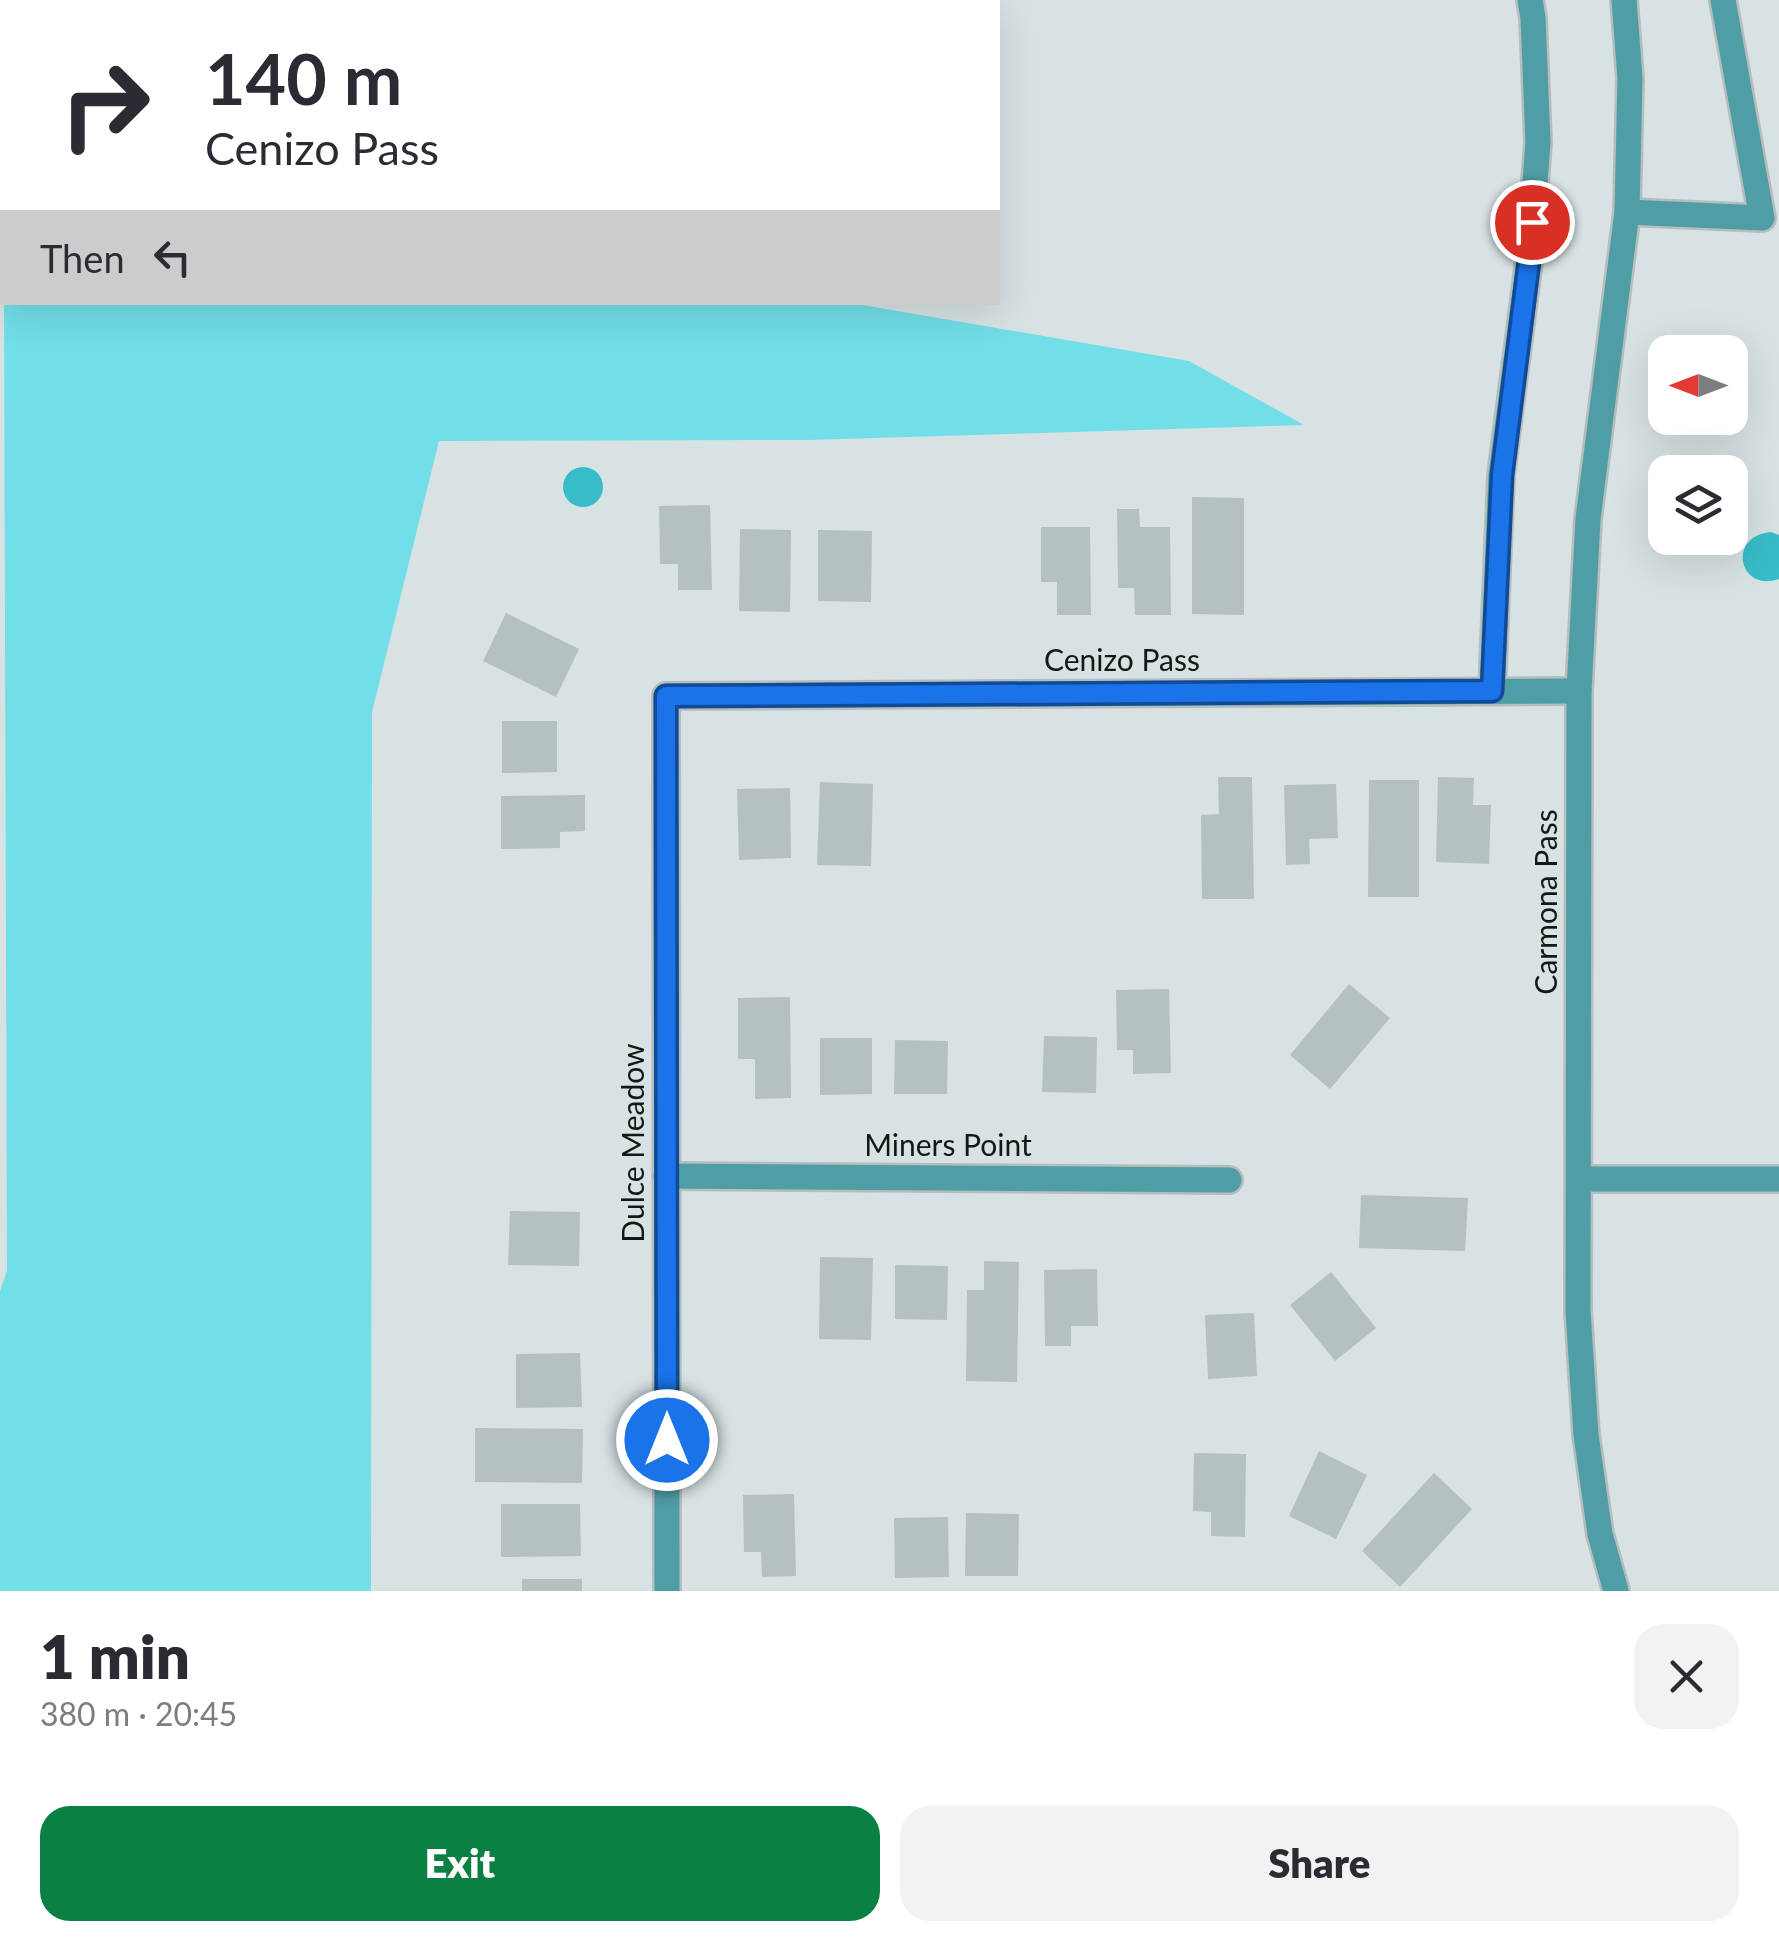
<!DOCTYPE html>
<meta charset="utf-8">
<style>
body{margin:0;font-family:Lato,sans-serif;background:#f2f2f3;color:#2b2b33;height:100vh;display:flex;flex-direction:column;font-size:38px;white-space:nowrap}
*{box-sizing:border-box;margin:0}
p{font-size:32px;color:#7c7c81}
.icon{flex:none;width:55px;height:55px;fill:none;stroke:currentColor;stroke-width:2;stroke-linecap:round;stroke-linejoin:round}
.map{position:relative;height:1591px;overflow:hidden}
.drawer{display:flex;flex-direction:column;background:#fff;flex:1}
.drawer>*{flex:none}
.hud{position:absolute;left:0px;top:0px;width:1000px;height:305px;box-shadow:0 10px 40px #0002;background:#fff;color:#2b2b33;overflow:hidden}
.needle{width:65px;rotate:270deg}
.controls{position:absolute;left:1648px;top:335px;display:grid;gap:20px}
.controls a{display:grid;place-items:center;width:100px;height:100px;border-radius:20px;background:#fff;box-shadow:0 10px 40px #0002;font-size:50px}
.pin{position:absolute;display:grid;place-items:center;width:85px;height:85px;color:#fff;margin:-42px;border:5px solid #fff;border-radius:50%;box-shadow:0 2px 10px #0007}
.me{position:absolute;width:110px;margin:-55px;rotate:0deg;stroke-linejoin:round;filter:drop-shadow(0 0 8px #0008)}
.turn{display:flex;align-items:center;gap:35px;height:210px;padding:0 40px;font-size:45px}
.turn .icon{width:130px;height:130px;stroke-width:2.5}
.turn b{display:block;font-size:70px;line-height:85px}
.then{display:flex;align-items:center;height:95px;padding:0 40px;background:#0003;gap:20px;font-size:38px}
.round{display:grid;place-items:center;flex:none;width:105px;height:105px;border-radius:30px;background:#f2f2f3}
.headline{display:flex;align-items:center;justify-content:space-between;height:170px;padding:0 40px}
h1{font-size:60px;font-weight:800;line-height:75px}
.button{display:flex;gap:20px;margin-top:auto;padding:20px 40px}
.button a{flex:1;height:115px;border-radius:30px;background:#0b8043;color:#fff;font-size:40px;font-weight:800;line-height:115px;text-align:center}
.button a+a{background:#f2f2f3;color:#2b2b33}
.map>svg:first-child{display:block}
.green{fill:#72dee8}
.water{fill:#37bdc9}
.building{fill:#b5c0c1}
.lines{fill:none;stroke-linecap:round;stroke-linejoin:round}
.minor-casing{stroke:#b5bdbe;stroke-width:30}
.minor{stroke:#509ea5;stroke-width:25}
.route-casing{stroke:#114b97;stroke-width:25}
.route{stroke:#1a73e8;stroke-width:18}
.labels{text-anchor:middle;stroke-width:9;stroke-linejoin:round;paint-order:stroke}
.street-label{font-size:30px;fill:#131718;stroke:#d8e2e3}
</style>
<div class="map">
<svg width="1779" height="1591" viewBox="0 0 1779 1591">
<rect width="100%" height="100%" fill="#d8e2e3"/>
<polygon class="green" points="4,303 851,303 1189,361 1304,425 807,440 439,441 372,712 371,1591 0,1591 0,1291 7,1271"/>
<g class="water">
<circle cx="583" cy="487" r="20"/>
<path d="M1771 532 1779 535V579C1739 593 1726 536 1771 532Z"/>
</g>
<g class="building">
<polygon points="1192,497 1244,498 1244,615 1192,614"/>
<polygon points="710,505 712,590 678,590 678,564 660,564 659,506"/>
<polygon points="1117,509 1139,509 1140,527 1170,527 1171,615 1135,615 1134,588 1118,588"/>
<polygon points="1041,527 1090,527 1091,615 1057,615 1057,582 1041,582"/>
<polygon points="740,529 791,530 790,612 739,611"/>
<polygon points="818,530 872,531 871,602 818,601"/>
<polygon points="506,613 579,649 556,697 483,661"/>
<polygon points="502,721 557,721 557,772 502,773"/>
<polygon points="1218,777 1252,777 1254,899 1202,899 1201,815 1219,814"/>
<polygon points="1438,777 1474,778 1473,805 1491,805 1489,864 1436,862"/>
<polygon points="1369,780 1419,780 1419,897 1368,897"/>
<polygon points="820,782 873,784 871,866 817,865"/>
<polygon points="1336,784 1338,838 1309,839 1310,864 1286,865 1284,785"/>
<polygon points="790,788 791,858 739,860 737,789"/>
<polygon points="585,795 585,831 560,832 560,848 501,849 501,796"/>
<polygon points="1349,984 1390,1018 1330,1089 1290,1055"/>
<polygon points="1169,989 1171,1073 1133,1074 1133,1050 1117,1050 1116,990"/>
<polygon points="790,997 791,1098 755,1099 755,1059 738,1059 738,998"/>
<polygon points="1044,1036 1097,1037 1096,1093 1042,1092"/>
<polygon points="820,1038 872,1038 872,1094 820,1095"/>
<polygon points="895,1040 948,1041 947,1094 894,1094"/>
<polygon points="1361,1195 1468,1198 1465,1251 1359,1248"/>
<polygon points="510,1211 580,1212 579,1266 508,1265"/>
<polygon points="820,1257 873,1258 871,1340 819,1339"/>
<polygon points="984,1261 1019,1262 1017,1382 966,1381 967,1290 984,1290"/>
<polygon points="895,1265 948,1266 947,1320 895,1319"/>
<polygon points="1097,1269 1098,1326 1071,1326 1071,1346 1045,1346 1044,1270"/>
<polygon points="1331,1272 1376,1328 1335,1361 1290,1305"/>
<polygon points="1254,1313 1257,1376 1208,1379 1205,1315"/>
<polygon points="580,1353 582,1407 516,1408 516,1354"/>
<polygon points="475,1428 583,1429 582,1483 475,1482"/>
<polygon points="1319,1451 1367,1475 1336,1539 1289,1516"/>
<polygon points="1194,1453 1246,1454 1245,1537 1211,1536 1211,1512 1193,1511"/>
<polygon points="1434,1473 1472,1509 1400,1587 1362,1551"/>
<polygon points="794,1494 796,1576 762,1577 761,1552 744,1552 743,1495"/>
<polygon points="501,1504 580,1504 581,1556 501,1557"/>
<polygon points="966,1513 1019,1514 1018,1576 965,1576"/>
<polygon points="948,1517 949,1577 895,1578 894,1518"/>
<rect x="522" y="1579" width="60" height="12"/>
</g>
<g class="lines">
<defs>
<g id="minor">
<polyline points="1627,212 1762,218 1723,0"/>
<polyline points="1492,691 1501,475 1529,261 1538,142 1533,18 1530,0"/>
<polyline points="666,1176 1229,1180"/>
<polyline points="1579,1179 1779,1179"/>
<polyline points="667,1591 666,696 1579,691"/>
<polyline points="1616,1591 1600,1534 1586,1435 1578,1311 1579,691 1588,519 1627,212 1630,78 1624,0"/>
</g>
</defs>
<use href="#minor" class="minor-casing"/>
<use href="#minor" class="minor"/>
</g>
<g class="lines">
<defs>
<polyline id="route" points="667,1440 666,696 1492,691 1502,475 1529,261 1532,222"/>
</defs>
<use href="#route" class="route-casing"/>
<use href="#route" class="route"/>
</g>
<g class="labels">
<g class="street-label">
<text x="1122" y="671">Cenizo Pass</text>
<text transform="translate(1547 902) rotate(-90)" y="10">Carmona Pass</text>
<text transform="translate(634 1143) rotate(-90)" y="10">Dulce Meadow</text>
<text x="948" y="1156">Miners Point</text>
</g>
</g>
</svg>
<div class="controls">
<a><svg class="needle" viewBox="-14 -14 28 28"><path d="M0-13l5 13h-10z" fill="#e53935"/><path d="M0 13l5-13h-10z" fill="#7c7c81"/></svg></a>
<a><svg class="icon" aria-label="layers" viewBox="0 0 24 24"><path d="M12 4l9 5-9 5-9-5zM3 14l9 5 9-5"/></svg></a>
</div>
<div class="pin" style="left:1532px;top:222px;background:#d93025"><svg class="icon" aria-label="arrive" viewBox="0 0 24 24"><path d="M6 21V4h12l-3 4 3 4H6"/></svg></div>
<svg class="me" style="left:667px;top:1440px" viewBox="-20 -20 40 40"><circle r="17" fill="#1a73e8" stroke="#fff" stroke-width="3"/><path d="M0-11L8 9 0 5-8 9z" fill="#fff"/></svg>
<div class="hud">
<div class="turn"><svg class="icon" aria-label="right" viewBox="0 0 24 24"><path d="M7 20v-9h11M14 6l5 5-5 5"/></svg><div><b>140 m</b>Cenizo Pass</div></div>
<div class="then">Then<svg class="icon" aria-label="left" viewBox="0 0 24 24"><path d="M17 20v-9H6M10 6l-5 5 5 5"/></svg></div>
</div>
</div>
<section class="drawer">
<div class="headline"><div><h1>1 min</h1><p>380 m · 20:45</p></div><a class="round"><svg class="icon" aria-label="close" viewBox="0 0 24 24"><path d="M6 6l12 12M18 6L6 18"/></svg></a></div>
<div class="button"><a>Exit</a><a>Share</a></div>
</section>
